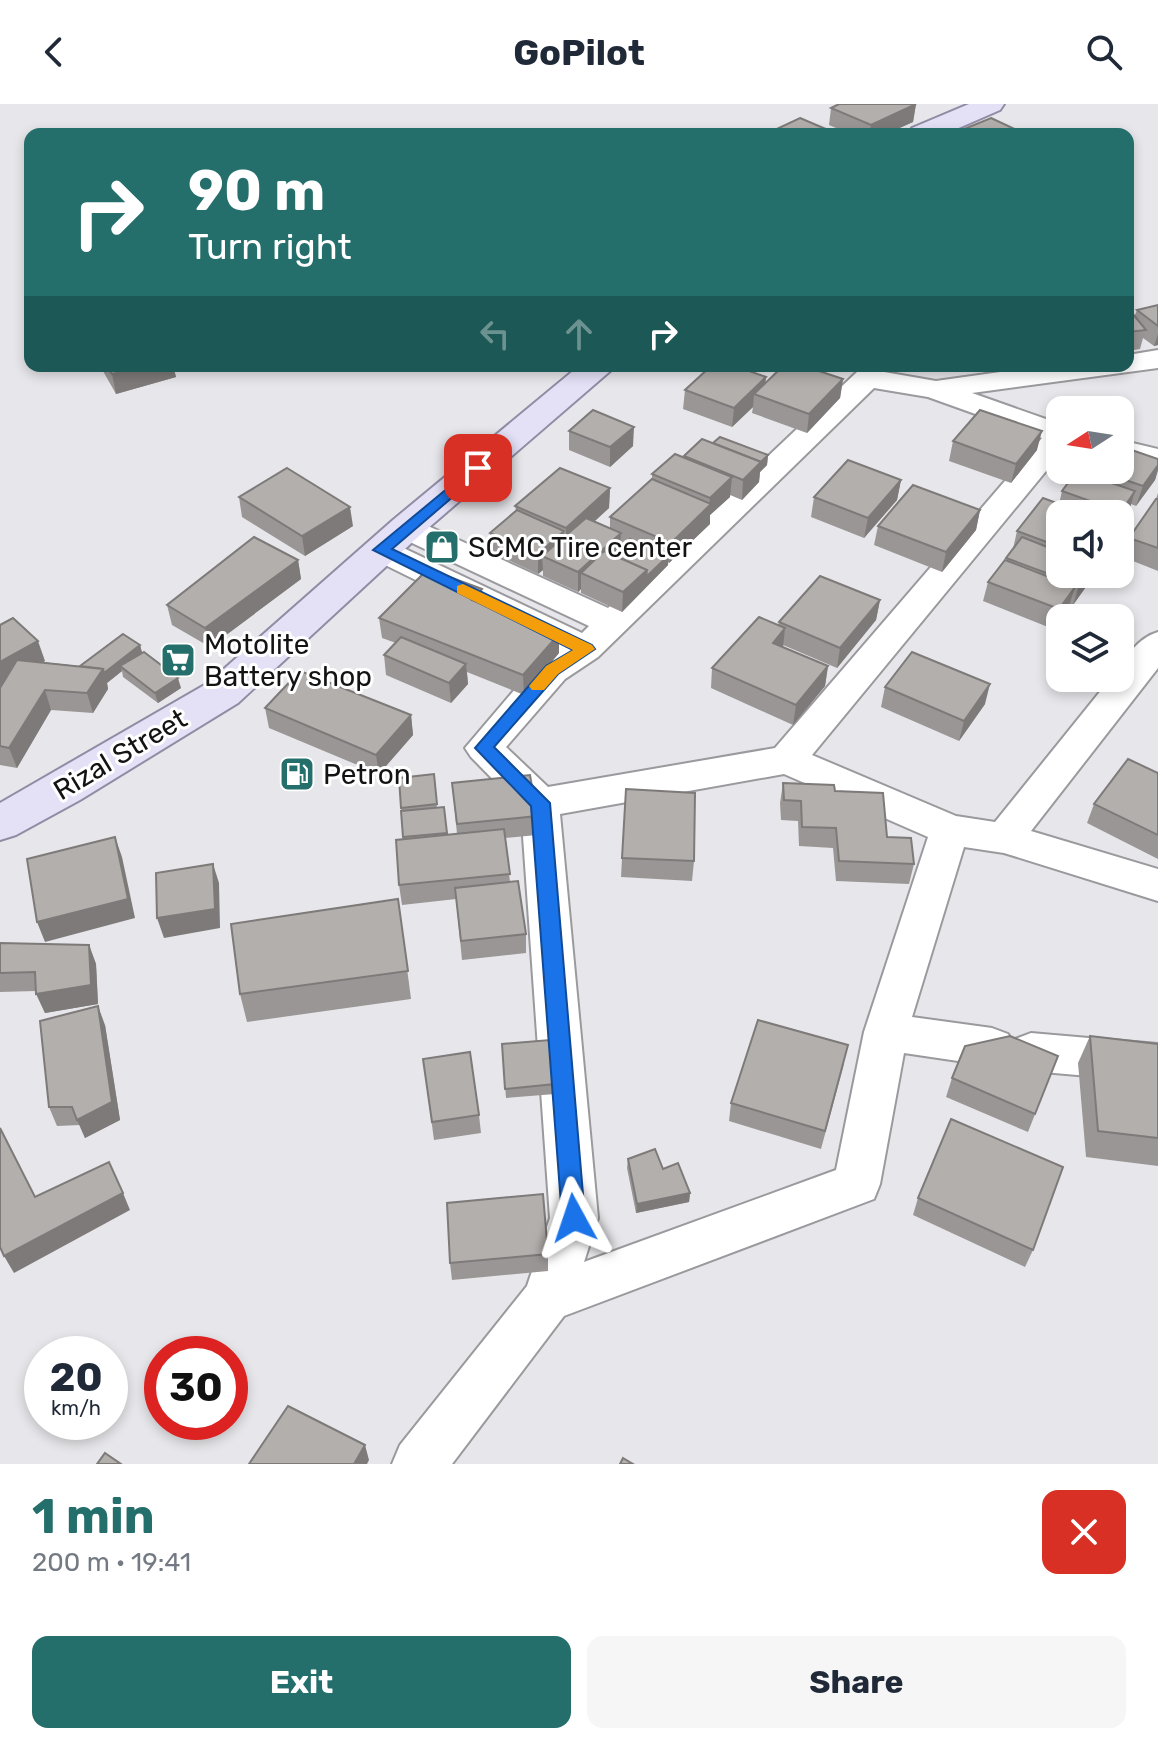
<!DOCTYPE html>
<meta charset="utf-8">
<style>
body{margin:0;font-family:Rubik,sans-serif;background:#f6f6f7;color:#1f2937;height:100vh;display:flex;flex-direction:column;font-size:30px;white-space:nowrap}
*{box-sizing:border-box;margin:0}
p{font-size:26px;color:#747a83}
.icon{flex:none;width:44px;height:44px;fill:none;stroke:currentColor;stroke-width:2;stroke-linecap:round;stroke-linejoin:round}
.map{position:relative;height:1360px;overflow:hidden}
.panel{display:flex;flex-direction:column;background:#fff;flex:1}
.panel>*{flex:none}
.top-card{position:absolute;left:24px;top:24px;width:1110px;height:244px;border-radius:16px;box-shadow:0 4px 12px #0003;background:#246e6b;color:#fff;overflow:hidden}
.needle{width:52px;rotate:258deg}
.buttons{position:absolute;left:1046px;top:292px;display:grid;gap:16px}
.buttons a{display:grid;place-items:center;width:88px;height:88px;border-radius:16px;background:#fff;box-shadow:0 4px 12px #0003;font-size:40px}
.speed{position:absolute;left:24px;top:1232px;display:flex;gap:16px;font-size:40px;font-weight:700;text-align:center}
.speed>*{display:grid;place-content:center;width:104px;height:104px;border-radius:50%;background:#fff;box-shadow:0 4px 12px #0003;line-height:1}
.speed small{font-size:20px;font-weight:400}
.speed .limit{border:12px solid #d22;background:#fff;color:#111}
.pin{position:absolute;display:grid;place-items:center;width:68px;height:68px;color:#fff;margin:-34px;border-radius:16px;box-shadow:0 4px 12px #0006}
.me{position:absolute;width:88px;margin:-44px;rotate:355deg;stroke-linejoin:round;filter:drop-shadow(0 0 6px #0008)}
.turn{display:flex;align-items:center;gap:28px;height:168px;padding:0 32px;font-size:36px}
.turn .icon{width:104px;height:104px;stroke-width:2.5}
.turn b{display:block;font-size:56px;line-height:68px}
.lanes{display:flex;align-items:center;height:76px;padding:0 32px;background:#0003;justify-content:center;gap:40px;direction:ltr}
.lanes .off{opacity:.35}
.round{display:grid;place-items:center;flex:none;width:84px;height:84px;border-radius:16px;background:#f6f6f7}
.summary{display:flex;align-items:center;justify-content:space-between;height:136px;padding:0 32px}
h1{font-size:48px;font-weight:700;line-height:60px;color:#246e6b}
.cta{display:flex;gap:16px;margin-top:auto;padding:16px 32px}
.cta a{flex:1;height:92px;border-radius:16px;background:#246e6b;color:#fff;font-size:32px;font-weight:700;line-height:92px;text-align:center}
.cta a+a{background:#f6f6f7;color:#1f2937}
header{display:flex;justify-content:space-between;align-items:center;height:104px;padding:0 32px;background:#fff;font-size:36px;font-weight:700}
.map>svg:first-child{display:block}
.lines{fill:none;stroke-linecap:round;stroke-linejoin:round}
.minor-casing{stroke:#9a9a9e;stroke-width:4}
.primary-casing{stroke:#8f8ca4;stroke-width:4}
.minor{fill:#fff;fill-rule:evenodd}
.primary{fill:#e4e1f7;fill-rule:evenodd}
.wall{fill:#9a9695}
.shaded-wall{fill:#7d7a79}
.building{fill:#b3afad;stroke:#7d7a79;stroke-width:2}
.route{fill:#1a73e8;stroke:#114b97;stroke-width:2}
.slow{fill:#f59e0b}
.labels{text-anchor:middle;stroke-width:6;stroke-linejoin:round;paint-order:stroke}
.poi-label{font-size:28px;fill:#131314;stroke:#fff;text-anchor:start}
.street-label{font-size:28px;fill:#131314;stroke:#fff}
</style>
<header><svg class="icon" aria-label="back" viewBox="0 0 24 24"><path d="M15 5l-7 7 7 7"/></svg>GoPilot<svg class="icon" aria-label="search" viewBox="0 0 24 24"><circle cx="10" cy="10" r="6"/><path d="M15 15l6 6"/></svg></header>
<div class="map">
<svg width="1158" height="1360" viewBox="0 0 1158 1360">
<rect width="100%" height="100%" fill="#e7e7eb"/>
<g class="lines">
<defs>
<g id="minor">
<path d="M1158 246V264L972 289 1060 320V350L812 651 956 712 995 718 1111 574H1120C1120 555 1140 533 1158 528V564L1031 727 1158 765V797L1004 749 964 743 912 913 992 924 1008 930 1013 940 1015 935 1031 929 1158 940V978L1031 967 1015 961 1010 951 1008 956 992 962 904 949 880 1080 874 1095 564 1212 452 1360H392L400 1341 527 1182 550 1114 521 704 471 653 465 644 539 557 558 546 369 453 365 446 369 439 381 436 393 439 582 529 589 522 395 431 390 424 395 417 406 414 417 417 608 504 857 268 867 265 936 277 1043 262H1128V251ZM874 284 928 293 1042 334 775 644 548 683 506 643 565 575 598 553ZM784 670 928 733 864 928 836 1066 584 1158 598 1114 560 710Z"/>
<polygon points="1120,336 1158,345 1158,363 1120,354"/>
</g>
<g id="primary">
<polygon points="969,0 1004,0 1000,6 945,30 908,30 912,24"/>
<polygon points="579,262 616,262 419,432 238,599 80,696 16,731 0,736 0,699 208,579 393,416"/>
</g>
</defs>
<use href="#minor" class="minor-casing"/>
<use href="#primary" class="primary-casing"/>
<use href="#minor" class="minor"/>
<use href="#primary" class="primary"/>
</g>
<g class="wall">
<polygon points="916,0 913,18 886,30 850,30 829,21 831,4"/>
<polygon points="1158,201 1158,241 1154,242 1143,234 1140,245 1128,247 1128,228 1137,206"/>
<polygon points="102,262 173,262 176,273 116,290 103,267"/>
<polygon points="766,273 765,279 843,275 840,294 807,329 752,309 753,303 732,323 683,305 685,286"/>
<polygon points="569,327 633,342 610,363 569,346"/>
<polygon points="953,337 1037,346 1011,379 949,357"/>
<polygon points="713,339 768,351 767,361 760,368 759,378 742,396 730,391 730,393 710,411 710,420 669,459 668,458 668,461 622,508 581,489 581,485 578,488 543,472 543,466 538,470 491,448 490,429 516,407 515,402 610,384 609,404 595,417 610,424 610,413 652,375 652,370 684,354 684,352"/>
<polygon points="1158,355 1158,366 1155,376 1136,402 1131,400 1129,407 1120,420 1120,410 1060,410 1060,470 1101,470 1095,478 1089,476 1088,480 1073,501 1070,500 1053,525 983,497 988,478 1006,456 1013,445 1017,427 1059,400 1062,387 1094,373 1097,366"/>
<polygon points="901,376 897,396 864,434 811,413 814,393"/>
<polygon points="1158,389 1158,467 1123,453 1129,434 1156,395"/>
<polygon points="239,393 353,422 305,452 242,413"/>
<polygon points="980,406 976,426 942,468 874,441 878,422"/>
<polygon points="298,456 301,475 210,543 172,521 167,501"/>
<polygon points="482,485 483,500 559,549 524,591 467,568 468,580 451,599 386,571 384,551 396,539 382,534 379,514"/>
<polygon points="880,496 876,516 837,564 783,541 783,543 828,562 825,582 793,621 711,584 712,564 778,521 779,518"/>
<polygon points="0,521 45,557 42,558 80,562 140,541 142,549 181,584 158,599 123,573 122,567 107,579 108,585 93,609 51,606 17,664 0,661 0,584 2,580 0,582"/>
<polygon points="885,583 985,600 959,637 881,603"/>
<polygon points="265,604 411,611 413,631 379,670 269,624"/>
<polygon points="1158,669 1158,755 1087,719 1094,700"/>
<polygon points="434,670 437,704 444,703 447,731 457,730 452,679 537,712 537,731 505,734 510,778 526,830 526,849 462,856 456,795 402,801 399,781 403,735 399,674"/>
<polygon points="783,679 835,687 887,733 914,760 909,780 836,777 833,744 799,742 798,717 781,716 780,699"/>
<polygon points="622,754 694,757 692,777 621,773"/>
<polygon points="398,795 411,895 247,918 240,890"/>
<polygon points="0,839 89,841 96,860 98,900 45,909 36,887 0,888"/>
<polygon points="105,921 120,1016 85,1034 80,1021 57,1022 49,1003"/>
<polygon points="1090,932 1158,940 1158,1062 1086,1053 1078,959"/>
<polygon points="502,940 555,980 555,990 506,994"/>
<polygon points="1058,952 1028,1028 946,993 952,974"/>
<polygon points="423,955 479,1011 481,1029 434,1036"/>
<polygon points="844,960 821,1045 729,1017 731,999"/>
<polygon points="628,1055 663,1065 690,1089 689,1098 636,1109 627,1064"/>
<polygon points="918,1094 1033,1146 1025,1163 913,1111"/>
<polygon points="548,1150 548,1167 452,1176 450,1159"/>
</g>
<g class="shaded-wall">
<polygon points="916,0 913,18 886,30 870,30 871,21"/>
<polygon points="1158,230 1158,241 1154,242"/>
<polygon points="143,262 173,262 176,273 116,290 112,270"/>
<polygon points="766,273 764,292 754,290 753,303 732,323 734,304"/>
<polygon points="843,275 840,294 807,329 809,310"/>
<polygon points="634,323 633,342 610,363 610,343"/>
<polygon points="1042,327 1037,346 1011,379 1016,360"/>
<polygon points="768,351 767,361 760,368 759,378 742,396 743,376"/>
<polygon points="1158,361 1158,366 1155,376 1136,402 1143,382"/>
<polygon points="732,373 730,393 710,411 710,420 669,459 671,439 709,402 710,394"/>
<polygon points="901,376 897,396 864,434 868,414"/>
<polygon points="610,384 609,404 566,443 566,424"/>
<polygon points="1135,387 1129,407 1120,420 1121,408"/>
<polygon points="350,403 353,422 305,452 302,432"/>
<polygon points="980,406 976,426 942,468 946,448"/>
<polygon points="564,427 564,446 542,452 543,466 538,470 538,450"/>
<polygon points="621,429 620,448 581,469 581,485 578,488 578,468"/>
<polygon points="669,451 668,461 622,508 623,488 647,466"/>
<polygon points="298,456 301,475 210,543 205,524"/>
<polygon points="1087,470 1091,470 1088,480 1073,501 1079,481"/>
<polygon points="1075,483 1069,502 1053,525 1059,505"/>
<polygon points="482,485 483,505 472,496"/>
<polygon points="880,496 876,516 837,564 840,544"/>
<polygon points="785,524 783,544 773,539"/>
<polygon points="559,530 559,549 524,591 523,571"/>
<polygon points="38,537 45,557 0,582 0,558"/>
<polygon points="140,541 143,552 120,562 122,567 107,579 108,585 93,609 87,589 103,565"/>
<polygon points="466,560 468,580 451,599 449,579"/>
<polygon points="828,562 825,582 793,621 796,601"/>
<polygon points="178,574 181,584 158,599 155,589"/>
<polygon points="990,580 985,600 959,637 964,617"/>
<polygon points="45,586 51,606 17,664 9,644"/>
<polygon points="411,611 413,631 379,670 376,651"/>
<polygon points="115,733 122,753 135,814 45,838 37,818"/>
<polygon points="213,760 219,779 220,824 164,834 157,814"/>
<polygon points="89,841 96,860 98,900 45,909 36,890"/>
<polygon points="98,902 105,921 120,1016 85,1034 77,1016"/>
<polygon points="123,1089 130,1106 14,1169 4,1152"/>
<polygon points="690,1089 689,1098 636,1109 637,1100"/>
<polygon points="365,1341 369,1356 367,1360 354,1360"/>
</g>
<g class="building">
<polygon points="839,0 916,0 871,21 831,4"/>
<polygon points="800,14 835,29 832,30 771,30 768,29"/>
<polygon points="991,14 1019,27 1011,30 952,30"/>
<polygon points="1158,201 1158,222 1137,206"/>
<polygon points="1128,204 1146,226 1128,228"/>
<polygon points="107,262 143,262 112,270"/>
<polygon points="711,262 735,262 766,273 734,304 685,286"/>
<polygon points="783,262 804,262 843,275 809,310 754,290"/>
<polygon points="593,306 634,323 610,343 569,327"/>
<polygon points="980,306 1042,327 1016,360 953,337"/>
<polygon points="720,333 768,351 761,358 713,339"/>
<polygon points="702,335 761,358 743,376 684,352"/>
<polygon points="1120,342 1158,355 1158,361 1143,382 1096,366 1120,366"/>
<polygon points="675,350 732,373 710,394 652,370"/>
<polygon points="848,356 901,376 868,414 814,393"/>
<polygon points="287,364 350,403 302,432 239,393"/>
<polygon points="560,364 610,384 566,424 515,402"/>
<polygon points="1077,367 1135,387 1121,408 1062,387"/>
<polygon points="652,375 711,400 671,439 610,413"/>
<polygon points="913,381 980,406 946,448 878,422"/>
<polygon points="1043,394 1086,410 1060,410 1060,443 1017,427"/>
<polygon points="1156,395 1158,395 1158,444 1129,434"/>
<polygon points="517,406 564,427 538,450 490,429"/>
<polygon points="586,414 621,429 578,468 542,452"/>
<polygon points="1120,423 1125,424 1120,432"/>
<polygon points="254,433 298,456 205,524 167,501"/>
<polygon points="1022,433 1060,448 1060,470 1087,470 1079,481 1006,454"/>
<polygon points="630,435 669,451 646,473 647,466 613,451"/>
<polygon points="604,447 647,466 623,488 581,469"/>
<polygon points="1005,456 1075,483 1059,505 988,478"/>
<polygon points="428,465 482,485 472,496 559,530 523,571 379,514"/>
<polygon points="820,472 880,496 840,544 779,518"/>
<polygon points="759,513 785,524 773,539 828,562 796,601 712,564"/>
<polygon points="13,514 38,537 0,558 0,521"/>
<polygon points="123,530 140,541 104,569 103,565 80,562"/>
<polygon points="401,533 466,560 449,579 384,551"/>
<polygon points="144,548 178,574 155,589 120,562"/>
<polygon points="912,548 990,580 964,617 885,583"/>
<polygon points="17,556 103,565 87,589 45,586 9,644 0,642 0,584"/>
<polygon points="300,567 411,611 376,651 265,604"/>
<polygon points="1128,655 1158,669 1158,731 1094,700"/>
<polygon points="434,670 437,700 401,704 399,674"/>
<polygon points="530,671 537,712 457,720 452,679"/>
<polygon points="783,679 834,681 835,687 883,689 887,733 911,734 914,760 839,757 836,724 802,723 801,697 784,696"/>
<polygon points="626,685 695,689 694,757 622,754"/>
<polygon points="444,703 447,729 403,733 401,707"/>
<polygon points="504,725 510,770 399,781 396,736"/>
<polygon points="115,733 128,795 37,818 27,755"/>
<polygon points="213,760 215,805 157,814 156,769"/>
<polygon points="518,777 526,830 461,837 455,784"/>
<polygon points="398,795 408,867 240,890 231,820"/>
<polygon points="0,839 89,841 91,881 36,890 35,868 0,869"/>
<polygon points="98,902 112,998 77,1016 72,1003 49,1003 40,917"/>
<polygon points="758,916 848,941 825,1027 731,999"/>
<polygon points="1010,932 1058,952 1035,1010 952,974 965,942"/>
<polygon points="1090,932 1158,940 1158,1034 1098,1027"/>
<polygon points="550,936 555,980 505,985 502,940"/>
<polygon points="470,948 479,1011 432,1018 423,955"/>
<polygon points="951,1015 1063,1063 1033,1146 918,1094"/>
<polygon points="0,1024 35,1093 109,1058 123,1089 4,1152 0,1143"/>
<polygon points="655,1045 663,1065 678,1059 690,1089 637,1100 628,1055"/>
<polygon points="543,1090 548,1150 450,1159 447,1099"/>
<polygon points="288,1302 365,1341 354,1360 249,1360"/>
<polygon points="105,1349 121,1360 97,1360"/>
<polygon points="623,1354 633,1360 620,1360"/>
</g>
<polygon class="route" points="478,359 483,360 483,367 392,445 592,541 595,545 558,570 494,643 550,699 585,1114 582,1121 574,1125 566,1121 562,1114 531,702 475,644 546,562 573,546 373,446"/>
<polygon class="slow" points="463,480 592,541 595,545 558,570 544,586 532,586 529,582 546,562 573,546 457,489 457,482"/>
<defs>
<symbol id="shop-square" viewBox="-11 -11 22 22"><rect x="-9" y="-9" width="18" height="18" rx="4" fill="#246e6b" stroke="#fff"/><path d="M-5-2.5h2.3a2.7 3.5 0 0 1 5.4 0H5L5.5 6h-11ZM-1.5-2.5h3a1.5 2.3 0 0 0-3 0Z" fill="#fff"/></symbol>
<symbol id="supermarket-square" viewBox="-11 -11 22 22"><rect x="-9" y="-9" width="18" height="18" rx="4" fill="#246e6b" stroke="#fff"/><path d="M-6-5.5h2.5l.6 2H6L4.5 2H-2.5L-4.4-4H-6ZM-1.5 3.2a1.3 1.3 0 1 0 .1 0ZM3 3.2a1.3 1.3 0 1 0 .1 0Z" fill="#fff"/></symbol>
<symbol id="fuel-square" viewBox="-11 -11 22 22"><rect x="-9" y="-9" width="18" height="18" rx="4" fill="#246e6b" stroke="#fff"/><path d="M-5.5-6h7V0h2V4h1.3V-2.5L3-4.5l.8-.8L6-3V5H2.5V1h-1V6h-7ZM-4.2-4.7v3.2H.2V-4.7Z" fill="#fff"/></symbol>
</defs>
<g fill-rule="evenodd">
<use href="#shop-square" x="422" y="423" width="40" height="40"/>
<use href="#supermarket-square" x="158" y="536" width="40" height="40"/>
<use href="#fuel-square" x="277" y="650" width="40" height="40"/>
</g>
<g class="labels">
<g class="poi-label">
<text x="468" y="453">SCMC Tire center</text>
<text x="204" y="550">Motolite<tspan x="204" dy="32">Battery shop</tspan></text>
<text x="323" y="680">Petron</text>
</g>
<g class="street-label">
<text transform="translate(120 650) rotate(-31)" y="10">Rizal Street</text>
</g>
</g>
</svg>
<div class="buttons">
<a><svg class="needle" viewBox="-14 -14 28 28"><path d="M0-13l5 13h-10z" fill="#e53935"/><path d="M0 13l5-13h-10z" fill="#747a83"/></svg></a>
<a><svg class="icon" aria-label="sound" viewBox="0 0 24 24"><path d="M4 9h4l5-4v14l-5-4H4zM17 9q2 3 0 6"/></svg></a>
<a><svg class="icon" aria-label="layers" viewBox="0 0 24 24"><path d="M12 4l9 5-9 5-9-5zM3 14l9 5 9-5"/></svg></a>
</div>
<div class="speed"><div>20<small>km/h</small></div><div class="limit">30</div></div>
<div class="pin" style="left:478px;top:364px;background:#d93025"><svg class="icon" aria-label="arrive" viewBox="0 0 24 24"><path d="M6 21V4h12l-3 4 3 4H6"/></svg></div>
<svg class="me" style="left:574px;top:1114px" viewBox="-20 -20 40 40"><path d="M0-17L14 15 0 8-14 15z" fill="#1a73e8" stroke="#fff" stroke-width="4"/></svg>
<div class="top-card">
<div class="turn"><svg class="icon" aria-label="right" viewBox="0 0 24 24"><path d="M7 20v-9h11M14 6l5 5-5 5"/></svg><div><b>90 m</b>Turn right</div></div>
<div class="lanes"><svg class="icon off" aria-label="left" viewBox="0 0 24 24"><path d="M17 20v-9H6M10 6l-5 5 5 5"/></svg><svg class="icon off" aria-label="ahead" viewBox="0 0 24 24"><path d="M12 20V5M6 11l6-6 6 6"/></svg><svg class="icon" aria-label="right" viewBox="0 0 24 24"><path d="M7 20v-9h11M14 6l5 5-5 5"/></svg></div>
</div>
</div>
<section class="panel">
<div class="summary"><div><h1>1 min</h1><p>200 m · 19:41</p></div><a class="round" style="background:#d93025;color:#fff"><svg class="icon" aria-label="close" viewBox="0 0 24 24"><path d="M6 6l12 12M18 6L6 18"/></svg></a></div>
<div class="cta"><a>Exit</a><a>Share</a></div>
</section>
